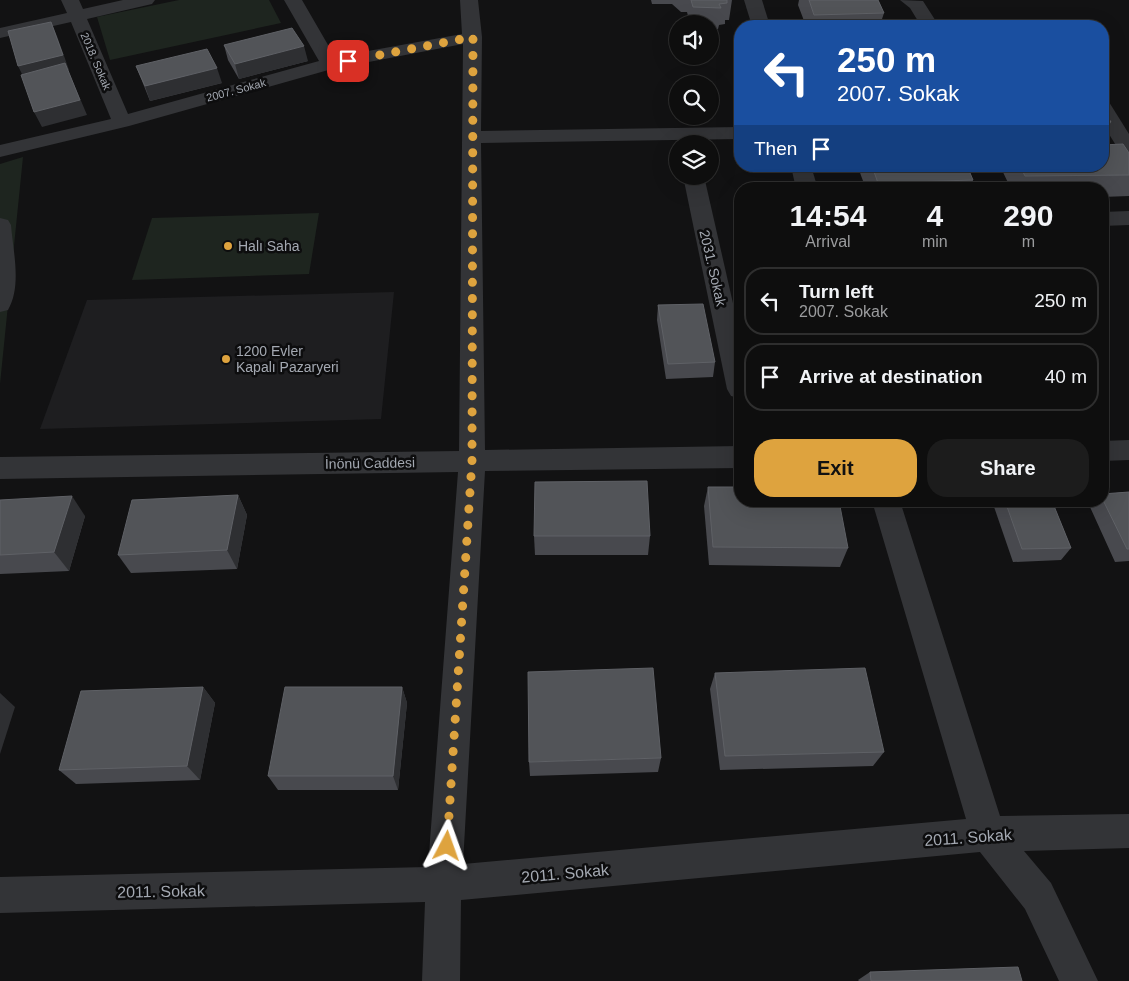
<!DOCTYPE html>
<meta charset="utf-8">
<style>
body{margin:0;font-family:Arial,sans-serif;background:#1c1c1c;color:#f1f3f6;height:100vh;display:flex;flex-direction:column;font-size:19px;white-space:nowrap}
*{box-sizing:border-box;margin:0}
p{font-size:16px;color:#9b9c9e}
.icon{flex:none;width:28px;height:28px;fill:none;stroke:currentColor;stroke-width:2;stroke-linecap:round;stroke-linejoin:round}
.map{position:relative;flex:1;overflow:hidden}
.sheet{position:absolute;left:734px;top:182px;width:375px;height:325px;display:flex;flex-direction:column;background:#0e0e0e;border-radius:20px;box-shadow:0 5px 20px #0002,0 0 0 1px #2e2e2e}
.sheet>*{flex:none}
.top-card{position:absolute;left:734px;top:20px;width:375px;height:152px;border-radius:20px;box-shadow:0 5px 20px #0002,0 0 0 1px #2e2e2e;background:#1a4fa0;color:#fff;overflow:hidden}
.fabs{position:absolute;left:669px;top:15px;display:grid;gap:10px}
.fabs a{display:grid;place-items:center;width:50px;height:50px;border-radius:50%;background:#0e0e0e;box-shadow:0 5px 20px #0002,0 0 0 1px #2e2e2e;font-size:25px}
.pin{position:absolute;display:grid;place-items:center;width:42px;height:42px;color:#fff;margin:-21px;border-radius:10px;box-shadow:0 2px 8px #0006}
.me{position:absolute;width:55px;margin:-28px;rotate:4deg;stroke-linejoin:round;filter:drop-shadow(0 0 4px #0008)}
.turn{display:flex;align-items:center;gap:18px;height:105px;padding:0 20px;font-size:22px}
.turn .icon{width:65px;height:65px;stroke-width:2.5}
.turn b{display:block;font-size:35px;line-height:42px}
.then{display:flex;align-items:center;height:48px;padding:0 20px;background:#0003;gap:10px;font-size:19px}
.eta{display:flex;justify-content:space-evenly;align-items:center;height:85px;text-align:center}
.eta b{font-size:30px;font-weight:800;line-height:35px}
.action{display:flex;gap:10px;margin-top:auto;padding:10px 20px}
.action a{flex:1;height:58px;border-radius:20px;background:#dea33e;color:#111;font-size:20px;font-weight:800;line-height:58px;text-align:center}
.action a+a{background:#1c1c1c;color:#f1f3f6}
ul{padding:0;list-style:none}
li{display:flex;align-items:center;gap:15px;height:68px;margin:0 10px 8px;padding:0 10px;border:2px solid #2e2e2e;border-radius:20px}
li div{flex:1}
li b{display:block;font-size:19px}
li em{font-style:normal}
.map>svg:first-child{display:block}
.built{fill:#1e1e20}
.green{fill:#1e251f}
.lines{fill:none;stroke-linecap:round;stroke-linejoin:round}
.minor{fill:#333437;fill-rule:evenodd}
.wall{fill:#48494e}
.shaded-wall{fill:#2e2f32}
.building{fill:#525458;stroke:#5f6166}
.route{stroke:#dea33e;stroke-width:9;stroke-dasharray:0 16.2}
.poi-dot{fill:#dea33e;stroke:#0d0d0e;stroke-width:2}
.labels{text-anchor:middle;stroke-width:5;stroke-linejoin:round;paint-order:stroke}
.far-street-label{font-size:11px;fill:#a4a9b2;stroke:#0d0d0e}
.poi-label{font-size:14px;fill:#a4a9b2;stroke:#0d0d0e;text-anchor:start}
.street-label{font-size:14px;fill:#a4a9b2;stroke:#0d0d0e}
.near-street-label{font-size:16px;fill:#a4a9b2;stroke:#0d0d0e}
</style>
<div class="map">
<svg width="1129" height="981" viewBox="0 0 1129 981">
<rect width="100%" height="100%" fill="#121213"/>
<polygon class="built" points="394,292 381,419 40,429 87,300"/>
<g class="green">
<polygon points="179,0 269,0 281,23 110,60 97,17"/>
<polygon points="23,157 0,384 0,164"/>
<polygon points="319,213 309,274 132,280 152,218"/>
</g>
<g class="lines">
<g class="minor">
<polygon points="61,0 79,0 83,9 123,0 155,0 152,4 87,19 128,114 319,61 284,0 302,0 335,57 462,34 460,0 478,0 482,37 481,131 740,127 740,139 481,143 485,450 740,446 740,468 485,471 463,864 966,819 872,501 900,501 1000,816 1129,814 1129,848 1024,851 1051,883 1098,981 1059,981 1025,909 980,852 461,900 460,981 422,981 425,902 0,913 0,877 428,867 458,472 0,479 0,457 459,451 463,44 332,69 129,126 0,157 0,145 111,119 71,22 0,38 0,28 67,13"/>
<polygon points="744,0 762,0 770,26 752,26"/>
<polygon points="900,0 923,1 939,26 921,26 910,8"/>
<polygon points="1102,100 1109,102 1129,134 1129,157 1122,155 1102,123"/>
<polygon points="791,166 811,166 818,189 796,189"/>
<polygon points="683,176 704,176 740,334 740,398 731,396 727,389"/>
<polygon points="1129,211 1129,225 1102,226 1102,212"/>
<path d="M0 218 8 220 11 225C13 251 22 286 8 310L0 312Z"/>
<polygon points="1129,440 1129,460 1102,461 1102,441"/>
</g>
</g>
<g class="wall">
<polygon points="651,0 732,0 729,20 725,20 725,24 719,25 718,29 710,29 710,24 690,24 687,12 681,12 672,4 652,4"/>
<polygon points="799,0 878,0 884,13 881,22 915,26 806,26 798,5"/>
<polygon points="224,45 308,61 239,79 228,60"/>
<polygon points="136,66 222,83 150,101"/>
<polygon points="1102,109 1111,122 1102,140"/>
<polygon points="1129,153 1129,196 1102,197 1102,189 1011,189 1001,168 1002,166 1102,166"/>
<polygon points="860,166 967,166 973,180 970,189 866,189 859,170"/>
<polygon points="658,305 715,362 713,377 666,379 657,320"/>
<polygon points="708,487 848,548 840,567 709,565 704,506"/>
<polygon points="1129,492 1129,561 1115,562 1090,507 1095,501 1102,501 1102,494"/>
<polygon points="238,495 247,515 237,569 131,573 118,555"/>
<polygon points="0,500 85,516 69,571 0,574"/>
<polygon points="992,501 1052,501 1071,548 1061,560 1013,562"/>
<polygon points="534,536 650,536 648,555 535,555"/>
<polygon points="715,673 884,752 873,766 720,770 710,689"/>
<polygon points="203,687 215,703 200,780 76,784 59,770"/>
<polygon points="402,687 407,703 398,790 278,790 268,776"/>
<polygon points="661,758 658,772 530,776 529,762"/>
<polygon points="870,972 1022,981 859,981 858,980"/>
</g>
<g class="shaded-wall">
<polygon points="51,22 57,36 69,70 68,70 87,115 42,127 34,112 25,80 18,66"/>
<polygon points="304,46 308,61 239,79 235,64"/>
<polygon points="217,68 222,83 150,101 145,86"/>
<polygon points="238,495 247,515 237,569 227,550"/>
<polygon points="72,496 85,516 69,571 54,552"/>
<polygon points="203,687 215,703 200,780 187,766"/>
<polygon points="402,687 407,703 398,790 393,776"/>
<polygon points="0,693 15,707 0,754"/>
</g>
<g class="building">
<polygon points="691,0 727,0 727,3 719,4 721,8 693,7"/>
<polygon points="809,0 878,0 884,13 814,15"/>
<polygon points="912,21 915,26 851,26 849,23"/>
<polygon points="51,22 63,55 18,66 8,31"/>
<polygon points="292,28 304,46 235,64 224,45"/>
<polygon points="207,49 217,68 145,86 136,66"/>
<polygon points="65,63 80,100 34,112 21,75"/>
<polygon points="1102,109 1111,122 1102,123"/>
<polygon points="1123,144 1129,153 1129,175 1025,176 1020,166 1102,166 1102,145"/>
<polygon points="872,166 967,166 973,180 878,183"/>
<polygon points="703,304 715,362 668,364 658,305"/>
<polygon points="647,481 650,536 534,536 535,482"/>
<polygon points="708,487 740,487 740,501 839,501 848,548 713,547"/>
<polygon points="1129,492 1129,549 1127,549 1102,498 1102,494"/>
<polygon points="238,495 227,550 118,555 132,500"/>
<polygon points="72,496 54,552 0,555 0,500"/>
<polygon points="1005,501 1052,501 1071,548 1022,549"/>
<polygon points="653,668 661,758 529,762 528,672"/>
<polygon points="865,668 884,752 725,756 715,673"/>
<polygon points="203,687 187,766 59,770 81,691"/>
<polygon points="285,687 402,687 393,776 268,776"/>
<polygon points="1018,967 1022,981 871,981 870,972"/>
</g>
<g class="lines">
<polyline class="route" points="348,61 473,37 472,461 447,846"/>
</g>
<g class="poi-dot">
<circle cx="228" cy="246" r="5"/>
<circle cx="226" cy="359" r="5"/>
</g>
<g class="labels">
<g class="far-street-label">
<text transform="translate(96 61) rotate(67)" y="4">2018. Sokak</text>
<text transform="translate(236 90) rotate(-15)" y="4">2007. Sokak</text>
</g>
<g class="poi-label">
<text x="238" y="251">Halı Saha</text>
<text x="236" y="356">1200 Evler<tspan x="236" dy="16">Kapalı Pazaryeri</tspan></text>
</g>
<g class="street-label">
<text transform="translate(713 268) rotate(77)" y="5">2031. Sokak</text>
<text transform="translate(370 463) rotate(-1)" y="5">İnönü Caddesi</text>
</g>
<g class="near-street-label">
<text transform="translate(968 837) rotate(-4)" y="6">2011. Sokak</text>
<text transform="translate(565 873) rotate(-5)" y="6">2011. Sokak</text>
<text transform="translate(161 891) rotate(-1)" y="6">2011. Sokak</text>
</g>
</g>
</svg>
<div class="fabs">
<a><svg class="icon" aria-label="sound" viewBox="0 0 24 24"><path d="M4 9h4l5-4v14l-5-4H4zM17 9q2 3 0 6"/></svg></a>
<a><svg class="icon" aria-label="search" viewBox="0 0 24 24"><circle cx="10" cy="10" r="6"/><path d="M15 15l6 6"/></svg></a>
<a><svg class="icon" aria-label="layers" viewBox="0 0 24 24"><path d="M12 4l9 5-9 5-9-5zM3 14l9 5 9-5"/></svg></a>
</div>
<div class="pin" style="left:348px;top:61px;background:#d93025"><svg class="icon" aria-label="arrive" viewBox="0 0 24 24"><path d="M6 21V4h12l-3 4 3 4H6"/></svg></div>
<svg class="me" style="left:447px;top:846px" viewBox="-20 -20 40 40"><path d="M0-17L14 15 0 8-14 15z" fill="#dea33e" stroke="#fff" stroke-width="4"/></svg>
<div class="top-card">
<div class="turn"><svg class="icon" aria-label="left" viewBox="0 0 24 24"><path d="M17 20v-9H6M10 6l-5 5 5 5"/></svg><div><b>250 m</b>2007. Sokak</div></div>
<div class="then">Then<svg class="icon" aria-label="arrive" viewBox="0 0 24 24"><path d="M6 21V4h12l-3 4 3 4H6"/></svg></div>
</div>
<section class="sheet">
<div class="eta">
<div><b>14:54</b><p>Arrival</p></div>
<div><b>4</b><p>min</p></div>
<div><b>290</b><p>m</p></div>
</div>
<ul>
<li><svg class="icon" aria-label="left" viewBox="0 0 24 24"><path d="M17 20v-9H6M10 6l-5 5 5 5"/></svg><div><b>Turn left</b><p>2007. Sokak</p></div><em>250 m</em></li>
<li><svg class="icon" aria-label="arrive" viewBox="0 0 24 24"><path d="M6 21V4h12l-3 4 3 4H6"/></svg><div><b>Arrive at destination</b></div><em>40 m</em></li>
</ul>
<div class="action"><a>Exit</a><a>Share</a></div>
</section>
</div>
